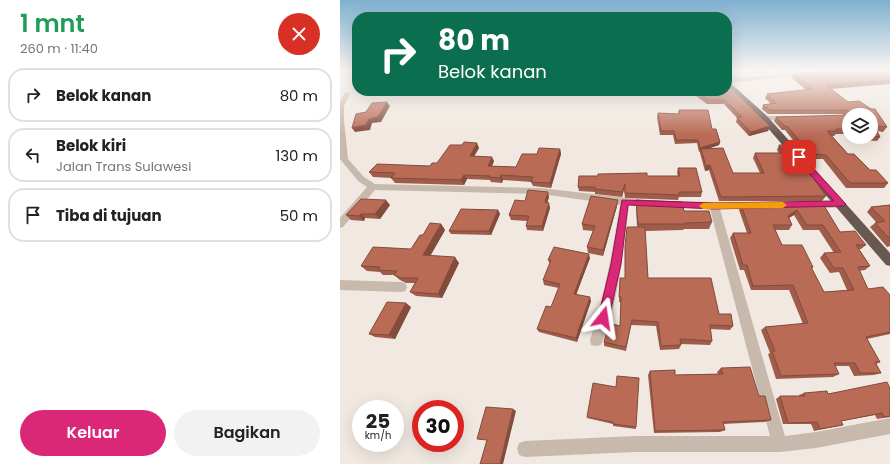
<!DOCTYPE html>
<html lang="id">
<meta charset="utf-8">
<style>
body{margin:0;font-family:Poppins,sans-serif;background:#f2f2f2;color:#222;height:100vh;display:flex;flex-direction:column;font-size:15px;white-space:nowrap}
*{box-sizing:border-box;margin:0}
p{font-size:13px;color:#767676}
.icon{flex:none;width:22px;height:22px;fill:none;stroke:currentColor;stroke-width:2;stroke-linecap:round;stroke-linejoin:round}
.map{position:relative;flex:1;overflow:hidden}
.panel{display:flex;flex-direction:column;background:#fff;width:340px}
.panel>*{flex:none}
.guide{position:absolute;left:12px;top:12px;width:380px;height:84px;border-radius:16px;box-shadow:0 4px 16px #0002;background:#0b6e4f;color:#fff;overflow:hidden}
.fabs{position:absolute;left:502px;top:108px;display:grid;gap:8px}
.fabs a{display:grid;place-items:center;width:36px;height:36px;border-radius:50%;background:#fff;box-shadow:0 4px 16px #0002;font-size:20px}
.speed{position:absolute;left:12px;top:400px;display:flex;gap:8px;font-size:20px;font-weight:700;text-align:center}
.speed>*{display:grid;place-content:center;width:52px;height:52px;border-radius:50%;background:#fff;box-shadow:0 4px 16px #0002;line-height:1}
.speed small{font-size:10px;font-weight:400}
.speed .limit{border:6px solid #d22;background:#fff;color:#111}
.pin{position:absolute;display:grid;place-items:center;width:34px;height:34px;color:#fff;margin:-17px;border-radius:8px;box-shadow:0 2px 6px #0006}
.me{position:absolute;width:44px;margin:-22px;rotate:15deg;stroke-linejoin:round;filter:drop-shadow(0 0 3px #0008)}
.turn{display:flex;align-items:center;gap:14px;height:84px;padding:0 20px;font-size:18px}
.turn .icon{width:52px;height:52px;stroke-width:2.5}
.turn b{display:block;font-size:28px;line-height:34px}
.round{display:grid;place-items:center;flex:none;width:42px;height:42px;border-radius:21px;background:#f2f2f2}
.overview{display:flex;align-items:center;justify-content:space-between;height:68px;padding:0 20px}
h1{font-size:24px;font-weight:600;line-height:30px;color:#1e9e55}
.cta{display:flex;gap:8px;margin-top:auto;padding:8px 20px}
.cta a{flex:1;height:46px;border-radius:24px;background:#db2777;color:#fff;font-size:16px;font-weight:600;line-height:46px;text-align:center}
.cta a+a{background:#f2f2f2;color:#222}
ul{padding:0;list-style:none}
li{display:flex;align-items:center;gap:12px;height:54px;margin:0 8px 6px;padding:0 12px;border:2px solid #e0e0e0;border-radius:16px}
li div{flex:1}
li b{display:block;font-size:15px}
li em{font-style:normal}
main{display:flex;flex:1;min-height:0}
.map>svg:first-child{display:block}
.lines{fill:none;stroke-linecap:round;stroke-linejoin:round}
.minor{fill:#c8b9ad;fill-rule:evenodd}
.trunk{fill:#675850;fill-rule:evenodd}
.wall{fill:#9f5c4a;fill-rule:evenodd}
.shaded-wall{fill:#824b3c}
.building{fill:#b96b56;stroke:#824b3c;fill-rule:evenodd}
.route{fill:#db2777;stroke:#8e194d}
.slow{fill:#f59e0b}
</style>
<main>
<section class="panel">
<div class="overview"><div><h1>1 mnt</h1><p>260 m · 11:40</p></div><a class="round" style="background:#d93025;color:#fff"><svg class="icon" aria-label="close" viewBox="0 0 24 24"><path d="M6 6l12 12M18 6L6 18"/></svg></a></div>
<ul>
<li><svg class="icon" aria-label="right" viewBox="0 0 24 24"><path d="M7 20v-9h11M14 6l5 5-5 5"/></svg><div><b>Belok kanan</b></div><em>80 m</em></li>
<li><svg class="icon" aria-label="left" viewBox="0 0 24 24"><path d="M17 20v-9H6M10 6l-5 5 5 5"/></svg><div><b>Belok kiri</b><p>Jalan Trans Sulawesi</p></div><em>130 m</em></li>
<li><svg class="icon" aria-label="arrive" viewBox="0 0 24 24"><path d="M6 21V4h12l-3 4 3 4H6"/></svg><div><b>Tiba di tujuan</b></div><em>50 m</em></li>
</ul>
<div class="cta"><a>Keluar</a><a>Bagikan</a></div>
</section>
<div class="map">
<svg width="550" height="464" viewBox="0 0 550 464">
<rect width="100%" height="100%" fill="#f1e9e1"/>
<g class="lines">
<g class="minor">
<polygon points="485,70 501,70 498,72 387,83 387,79"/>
<path d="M7 92 10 94 4 106V120L8 159 24 177 35 184 201 188 312 201 314 203 312 205H289C283 252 279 301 261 345L256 346 251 345 250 340C265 295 272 252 280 205L201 194 35 190 3 227 0 228V218L27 187 18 181 0 159V101L5 93Z"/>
<polygon points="449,116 451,117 451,119 424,120 421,118 424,116"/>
<polygon points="329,201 413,203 418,206 413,209 380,209 445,436 476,432 550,418 550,434 476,448 440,452 295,452 185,457 179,455 177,449 179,443 185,441 295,436 430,436 370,209 326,206 324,204 326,202"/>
<path d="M501 201 506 204C502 209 470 210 466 205L471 202Z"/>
<polygon points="0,280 61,282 65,283 67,287 65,291 61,292 0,290"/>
</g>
<polygon class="trunk" points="387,80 427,116 550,253 550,266 546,265 421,120 387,86"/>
</g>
<g class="wall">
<polygon points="412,70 430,70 429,72 415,73"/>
<polygon points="437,70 473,70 440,73"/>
<polygon points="496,70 550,70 550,84 491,89 508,102 519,101 531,109 535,109 547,127 543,132 537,131 540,137 537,141 522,140 520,137 531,137 531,115 509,115 509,134 496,134 494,136 492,136 508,154 514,154 530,170 536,170 548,183 544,188 506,188 483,159 468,159 445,130 442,130 434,121 436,117 504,116 503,114 428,114 422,109 423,105 431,104 425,98 427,94 466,90 452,78 454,74"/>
<polygon points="350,91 387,91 430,126 428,131 409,136 396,122 397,118 384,104 367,104 352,93"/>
<polygon points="339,110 372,129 380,142 379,145 369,148 393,173 420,173 413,158 415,153 439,153 437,150 439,145 486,196 482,201 379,201 369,170 365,171 360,153 360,151 359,152 357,143 335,144 333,135 320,135 317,117 318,113 338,114"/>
<polygon points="139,148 134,156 154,161 152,166 176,167 197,154 220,149 221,154 211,188 193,186 191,182 163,180 162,183 151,182 150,180 127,179 124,185 55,183 51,178 52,178 33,177 29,172 90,166"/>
<polygon points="338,168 362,192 361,197 339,197 338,200 285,198 284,189 282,197 255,194 255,192 239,191 238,187 307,176 338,176 337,173"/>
<polygon points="209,197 207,203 210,208 203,231 187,230 186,226 187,221 171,220 169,215 185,201"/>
<polygon points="296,200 344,211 372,222 369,229 344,229 343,230 305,231 308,278 379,314 393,326 390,330 370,329 372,341 370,345 340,344 341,345 339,349 320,350 316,326 291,325 286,351 264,346 264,342 280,326 281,302 279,302 280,280 285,278 297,227 296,207"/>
<path d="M483 204 500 232 526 245 521 249H519L530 266 525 270 519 271 528 289 550 295V334L527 339 540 362 536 364 541 373 534 375 514 376 509 366H495L499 374 493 377 436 379 428 354 430 353 421 330 425 327 463 324 449 290H411L404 270H400L390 238 393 233H407L399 210 401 205ZM454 215 463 230H479L494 253H484L480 258 490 273 499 272 507 290 484 292 472 269 473 267 442 245 435 230H449L452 225 449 218Z"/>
<polygon points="50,205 40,219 25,218 24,221 11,220 6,215"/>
<polygon points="550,205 550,246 547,247 530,227 535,223 536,222 527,212 531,207"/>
<polygon points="277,206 263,256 248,253 247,247 253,231 243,230 242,224"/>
<polygon points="158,210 160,214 151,235 111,234 109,231"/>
<polygon points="101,224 105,230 90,256 119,263 102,298 76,296 70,292 75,283 66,283 60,280 54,275 43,275 40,272 27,271 21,266 71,249 83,235"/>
<polygon points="250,258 236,294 251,301 237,342 199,332 197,329 211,307 219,288 204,285 203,280 210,264 208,260"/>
<polygon points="71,307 55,339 35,337 29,334"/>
<polygon points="381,368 419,396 431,420 425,422 383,424 385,430 380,432 314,433 308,375 310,371 335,375 378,374 377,372"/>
<polygon points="550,388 550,417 537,419 535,415 501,421 503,425 474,431 471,424 443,424 436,399 440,396 459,396 459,395 464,393 488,394"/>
<polygon points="247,417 296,427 296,429 273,426 273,424 247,418"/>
</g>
<g class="shaded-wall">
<polygon points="47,102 50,106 41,122 32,123 30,130 15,132 12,128 29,119"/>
<polygon points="430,126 428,131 409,136 411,132"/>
<polygon points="380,142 379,145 362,151 361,149 360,151 359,152 360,148"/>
<polygon points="137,143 139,148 132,160 130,156"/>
<polygon points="220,149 221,154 211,188 210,183"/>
<polygon points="152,157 154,161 150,170 148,166"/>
<polygon points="370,165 369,170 365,171 366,166"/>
<polygon points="124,175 127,179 124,185 121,180"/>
<polygon points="161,175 163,180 162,183 160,178"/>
<polygon points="285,184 284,189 282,197 282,192"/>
<polygon points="208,192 209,197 206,207 205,202"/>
<polygon points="46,200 50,205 40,219 35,214"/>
<polygon points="278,200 277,206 263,256 263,250"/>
<polygon points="209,203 210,208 203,231 202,226"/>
<polygon points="158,210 160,214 151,235 149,231"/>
<polygon points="457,210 454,215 444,220 448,216"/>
<polygon points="21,214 25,218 24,221 19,216"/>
<polygon points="101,224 105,230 88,260 83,255"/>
<polygon points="249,254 250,258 235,298 234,294"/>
<polygon points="115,257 119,263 102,298 98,294"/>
<polygon points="250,297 251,301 237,342 236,338"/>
<polygon points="66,303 71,307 55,339 49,335"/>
<polygon points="173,409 176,411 163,464 160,464"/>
</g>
<g class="building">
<polygon points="496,70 550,70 550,80 486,85 508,102 519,101 531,109 535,109 547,127 534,126 540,137 531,136 531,115 509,115 509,112 506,110 430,110 423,105 436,103 427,94 473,89 454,74"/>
<polygon points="387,84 430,126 411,132 397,118 402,117 385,100 368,100 356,91 387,91"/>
<polygon points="47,102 38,117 29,119 26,125 12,128 16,114 26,112 32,103"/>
<polygon points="339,110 368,110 372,129 376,129 380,142 360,148 358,140 336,140 334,131 321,131 318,113 339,114"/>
<polygon points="509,115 509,129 496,129 497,131 487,131 508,154 514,154 530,170 536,170 548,183 510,183 486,155 471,154 447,126 444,126 436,117"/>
<polygon points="124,142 137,143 130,156 152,157 148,166 176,167 182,154 197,154 199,148 220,149 210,183 191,182 193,177 161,175 160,178 149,177 150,176 124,175 121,180 51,178 55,173 29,172 37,164 90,166 92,163 97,163 110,145 122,145"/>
<polygon points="439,145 447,145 461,161 486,196 381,197 370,165 366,166 361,149 383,148 393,173 424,173 415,153 444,153"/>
<polygon points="338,168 356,168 362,192 339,192 340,195 285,193 285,184 282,192 255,189 255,187 238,187 239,176 258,176 258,174 307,173 307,176 340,176"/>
<polygon points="188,190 208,192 205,202 209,203 202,226 186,226 189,216 169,215 175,200 185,201"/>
<polygon points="251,196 278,200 263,250 247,247 255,226 242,224"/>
<polygon points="21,199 46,200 35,214 21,214 19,216 6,215"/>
<polygon points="296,200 342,202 344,211 369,211 372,222 345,223 345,224 298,224"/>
<path d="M483 204 500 232 515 231 526 245H516L530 266 518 267 528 289 543 287 550 295V332L526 337 540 362H535L541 373H520L515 363H494L499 374 441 376 432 351H435L425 327 468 323 453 285 413 286 407 265H403L393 233H411L401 205ZM457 210 467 225H483L501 252 484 253 494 268H503L514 290 484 292 471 267H473L462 245H442L433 225H452L448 216Z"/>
<polygon points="550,205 550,239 535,223 545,221 531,207"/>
<polygon points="121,209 158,210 149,231 109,231"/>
<polygon points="90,223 101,224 83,255 115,257 98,294 70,292 78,278 61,278 54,275 57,271 38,270 40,267 21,266 33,247 71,249 80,235 83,235"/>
<polygon points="287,227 305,227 308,278 371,278 379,314 391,314 393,326 370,325 372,341 340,339 341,345 321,346 318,322 292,320 286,347 264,342 269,323 280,326 281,297 279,297 280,280 280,278 285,278 285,246"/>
<polygon points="214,247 249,254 234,294 250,297 236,338 197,329 206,306 211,307 220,284 203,280 211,260 208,260"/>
<polygon points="47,302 66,303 49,335 29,334"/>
<polygon points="410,367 419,396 425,396 431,420 383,422 385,430 315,431 310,371 335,370 335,375 383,374 381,368"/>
<polygon points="277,376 299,378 296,427 273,424 273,422 247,417 253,383 276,387"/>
<polygon points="547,382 550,388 550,416 544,417 542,413 501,421 503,425 480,429 477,422 448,423 440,396 465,396 464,393 487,391 488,394"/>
<polygon points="146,407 173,409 160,464 140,464 147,440 137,439"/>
</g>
<linearGradient id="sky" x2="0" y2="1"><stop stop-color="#7fb0d0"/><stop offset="0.52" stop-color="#f9f5f2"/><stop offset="1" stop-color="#f9f5f2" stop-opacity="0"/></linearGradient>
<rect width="550" height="135" fill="url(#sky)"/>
<polygon class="route" points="459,155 462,156 504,202 506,204 504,206 374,209 288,205 281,264 269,318 267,321 263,323 259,321 258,318 271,264 282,200 374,203 494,201 456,159 455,157"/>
<polygon class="slow" points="443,202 447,205 443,208 363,209 359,206 363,203"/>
</svg>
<div class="fabs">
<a><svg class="icon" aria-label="layers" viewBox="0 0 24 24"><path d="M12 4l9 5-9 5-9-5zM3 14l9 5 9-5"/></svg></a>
</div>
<div class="speed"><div>25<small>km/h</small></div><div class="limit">30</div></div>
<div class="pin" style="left:459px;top:157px;background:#d93025"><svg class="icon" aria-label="arrive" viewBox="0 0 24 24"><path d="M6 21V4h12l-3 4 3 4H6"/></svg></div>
<svg class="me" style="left:263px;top:318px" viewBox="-20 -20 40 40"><path d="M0-17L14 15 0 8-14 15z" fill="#db2777" stroke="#fff" stroke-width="4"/></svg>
<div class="guide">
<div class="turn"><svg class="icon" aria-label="right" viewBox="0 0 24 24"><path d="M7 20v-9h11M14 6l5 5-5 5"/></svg><div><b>80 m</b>Belok kanan</div></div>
</div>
</div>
</main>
